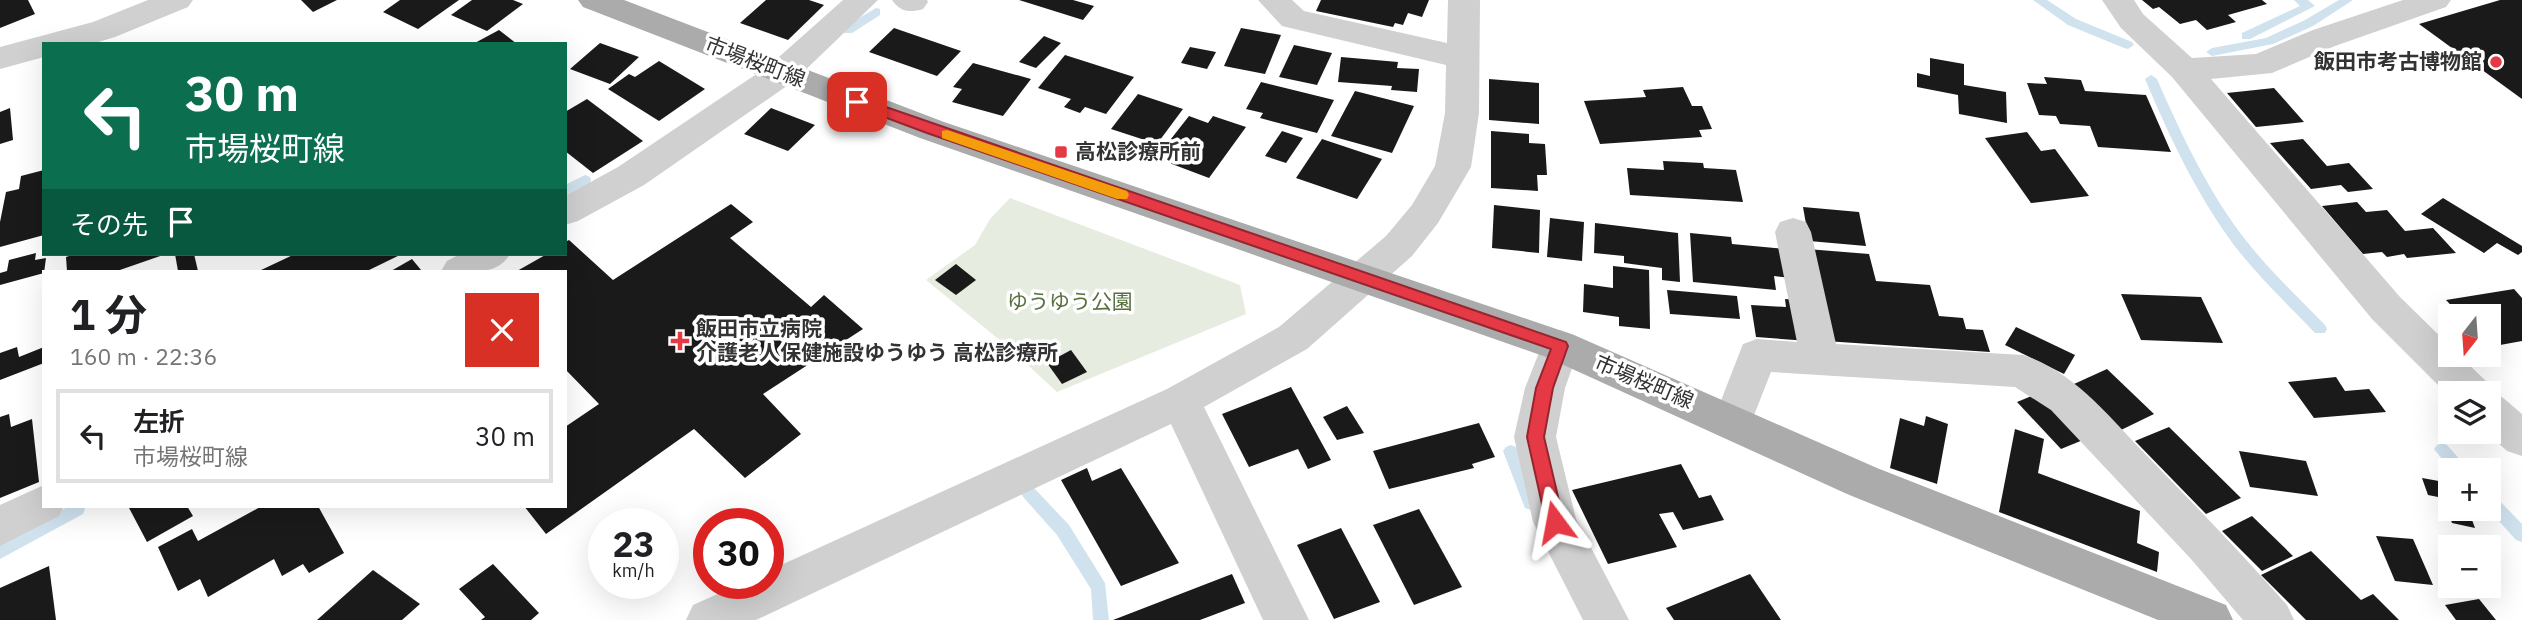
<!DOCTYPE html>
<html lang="ja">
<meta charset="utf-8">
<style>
body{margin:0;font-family:"IBM Plex Sans","Noto Sans JP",sans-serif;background:#f6f6f6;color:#202124;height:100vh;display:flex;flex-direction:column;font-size:26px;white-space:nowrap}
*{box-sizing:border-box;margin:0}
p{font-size:23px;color:#757577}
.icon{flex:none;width:38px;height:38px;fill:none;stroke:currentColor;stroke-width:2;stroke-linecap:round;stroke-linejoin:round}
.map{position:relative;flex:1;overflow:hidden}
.panel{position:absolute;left:42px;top:270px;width:525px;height:238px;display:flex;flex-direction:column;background:#fff;border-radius:0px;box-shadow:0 7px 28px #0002}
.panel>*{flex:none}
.top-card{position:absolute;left:42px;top:42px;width:525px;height:214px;border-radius:0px;box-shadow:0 7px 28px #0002;background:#0b6e4f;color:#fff;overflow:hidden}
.needle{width:46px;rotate:197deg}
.fabs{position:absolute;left:2438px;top:304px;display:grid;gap:14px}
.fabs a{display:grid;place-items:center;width:63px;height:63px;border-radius:0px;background:#fff;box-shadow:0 7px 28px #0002;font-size:35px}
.speed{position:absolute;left:588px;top:508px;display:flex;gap:14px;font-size:35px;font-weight:700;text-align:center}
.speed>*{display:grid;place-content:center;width:91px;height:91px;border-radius:50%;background:#fff;box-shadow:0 7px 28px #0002;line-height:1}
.speed small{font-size:18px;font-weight:400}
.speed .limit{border:10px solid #d22;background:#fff;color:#111}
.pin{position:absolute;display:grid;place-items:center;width:60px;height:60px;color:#fff;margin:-30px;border-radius:14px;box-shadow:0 4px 10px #0006}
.me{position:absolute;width:77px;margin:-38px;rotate:347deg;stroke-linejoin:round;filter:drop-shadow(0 0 5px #0008)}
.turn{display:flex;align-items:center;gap:24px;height:147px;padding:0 28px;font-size:32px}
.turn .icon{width:91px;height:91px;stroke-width:2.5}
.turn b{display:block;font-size:49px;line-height:60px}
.then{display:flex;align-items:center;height:66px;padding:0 28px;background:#0003;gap:14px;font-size:26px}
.round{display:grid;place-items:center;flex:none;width:74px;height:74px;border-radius:0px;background:#f6f6f6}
.overview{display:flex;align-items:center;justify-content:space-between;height:119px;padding:0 28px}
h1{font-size:42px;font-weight:700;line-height:52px}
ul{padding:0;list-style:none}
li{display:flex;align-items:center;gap:21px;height:94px;margin:0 14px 10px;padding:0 14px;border:4px solid #e0e0e0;border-radius:0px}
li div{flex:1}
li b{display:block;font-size:26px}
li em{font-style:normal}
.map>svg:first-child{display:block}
.green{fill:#e6ecdf}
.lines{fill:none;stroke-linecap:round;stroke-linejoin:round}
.stream{fill:#cfe2ee;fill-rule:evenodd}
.building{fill:#1a1a1a}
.minor{fill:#d0d0d0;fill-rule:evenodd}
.major{fill:#ababab;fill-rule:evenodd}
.route{fill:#e63946;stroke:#96252e;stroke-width:2}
.slow{fill:#f59e0b}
.poi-dot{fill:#e63946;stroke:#fff;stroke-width:2.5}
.labels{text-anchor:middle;stroke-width:7;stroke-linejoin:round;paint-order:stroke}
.street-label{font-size:21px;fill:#333;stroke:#fff}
.poi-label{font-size:21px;font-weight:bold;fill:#333;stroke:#fff;text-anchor:start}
.park-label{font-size:21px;fill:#56703f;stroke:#fff}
</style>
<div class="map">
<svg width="2522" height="620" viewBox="0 0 2522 620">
<rect width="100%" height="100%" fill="#fff"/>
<polygon class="green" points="1010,198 1240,285 1246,314 1057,392 1007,346 926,280 975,245 990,219"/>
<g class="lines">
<g class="stream">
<polygon points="2033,0 2047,0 2076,19 2132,42 2134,45 2128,49 2124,48 2068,25"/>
<polygon points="2294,0 2308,0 2315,6 2250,39 2242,39 2242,33 2300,6"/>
<polygon points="2339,0 2353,0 2313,26 2273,44 2212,56 2206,52 2212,48 2266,38 2305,20"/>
<polygon points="876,8 880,9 880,15 852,33 844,33 844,27"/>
<path d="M2151 75 2157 79C2182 136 2209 194 2248 243 2271 272 2299 298 2325 325L2327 329 2325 333H2315C2290 307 2264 282 2241 254 2200 202 2171 140 2145 79Z"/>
<polygon points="585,175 590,177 591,180 590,183 565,196 565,185"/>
<polygon points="2442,443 2447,445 2470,471 2452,471 2434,449 2437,445"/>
<polygon points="1511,445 1516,447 1519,451 1539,503 1537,508 1531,510 1525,508 1523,503 1503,451 1506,447"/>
<polygon points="1029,486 1034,488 1069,525 1105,583 1109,620 1093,620 1091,589 1057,535 1024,498 1021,493 1024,488"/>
<polygon points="2488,492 2493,494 2522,524 2522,542 2516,540 2488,509"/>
<polygon points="69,506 83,506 85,509 83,514 0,559 0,544"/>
</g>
</g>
<g class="building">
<polygon points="0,0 28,0 35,14 0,28"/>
<polygon points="301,0 337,0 313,12"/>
<polygon points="400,0 459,0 418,29 383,12"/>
<polygon points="472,0 513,0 523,4 487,31 451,15"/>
<polygon points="766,0 809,0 824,5 788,40 740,23"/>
<polygon points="1019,0 1073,0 1094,6 1083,20"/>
<polygon points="1321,0 1429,0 1422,17 1408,13 1403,25 1395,23 1393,27 1316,11"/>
<polygon points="2142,0 2262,0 2267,4 2228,15 2236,22 2207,30 2196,20 2180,24 2159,7 2153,9"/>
<polygon points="2500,0 2522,0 2522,99 2419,24"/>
<polygon points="894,28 961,51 937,76 869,52"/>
<polygon points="1241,28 1281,35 1265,74 1224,66"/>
<polygon points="499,30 517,44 473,44"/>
<polygon points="1044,36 1061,43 1036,68 1019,62"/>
<polygon points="600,43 639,57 610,84 570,69"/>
<polygon points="1294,45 1332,53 1317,85 1279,77"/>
<polygon points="1190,47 1216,52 1207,69 1181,63"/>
<polygon points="1065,55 1134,77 1106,114 1085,107 1080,113 1064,107 1071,99 1038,88"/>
<polygon points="1341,57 1398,62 1397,68 1419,69 1417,92 1391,90 1392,86 1338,82"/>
<polygon points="1930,58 1964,64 1964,85 2006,92 2007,123 1959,114 1958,95 1917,87 1917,73 1930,76"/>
<polygon points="659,61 705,89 659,121 608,89 629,74 635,77"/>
<polygon points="973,63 1031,79 1003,116 952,102 962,89 953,87"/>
<polygon points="2044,77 2081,80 2085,91 2146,95 2171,152 2098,147 2090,126 2060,124 2056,116 2039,115 2027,83 2047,84"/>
<polygon points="1489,79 1539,83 1539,124 1489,120"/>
<polygon points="1261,82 1334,100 1317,133 1260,118 1263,113 1246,109"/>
<polygon points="1683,87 1692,106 1702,106 1712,129 1699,130 1702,137 1600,144 1584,101 1646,97 1643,90"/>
<polygon points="2274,88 2304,122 2256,127 2227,93"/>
<polygon points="1355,91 1414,106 1392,153 1331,136"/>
<polygon points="1138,94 1183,109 1157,144 1111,129"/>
<polygon points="587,99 643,141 593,173 565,151 565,112"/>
<polygon points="10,108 13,140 0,144 0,112"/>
<polygon points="771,108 815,125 788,151 744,134"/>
<polygon points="1189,116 1208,123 1213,116 1246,127 1209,178 1156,158"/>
<polygon points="1282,131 1303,138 1286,163 1265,156"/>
<polygon points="1491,131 1529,134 1529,143 1545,144 1547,175 1537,175 1538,191 1491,188"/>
<polygon points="2027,132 2041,151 2055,149 2089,196 2031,203 1985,138"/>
<polygon points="1322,139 1382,159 1357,199 1296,178"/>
<polygon points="2303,139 2327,166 2349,163 2373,189 2348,192 2341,185 2311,189 2270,143"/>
<polygon points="1663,161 1703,163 1704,168 1736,170 1743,202 1630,195 1627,168 1664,170"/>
<polygon points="44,170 44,235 0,247 0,222 6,192 19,189 21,176"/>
<polygon points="2443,198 2522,246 2522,252 2518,255 2497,243 2484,253 2421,214"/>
<polygon points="2357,202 2366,212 2387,210 2405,231 2433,228 2456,253 2407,258 2404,254 2387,257 2382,252 2363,254 2322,206"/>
<polygon points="731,204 753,222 730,238 811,307 824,295 863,329 763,394 801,434 745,478 694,429 546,534 524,506 565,506 565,427 599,404 565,369 565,271 517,271 547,254 565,254 565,242 569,240 613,280"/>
<polygon points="1494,205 1540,210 1539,253 1492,248"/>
<polygon points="1803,207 1859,212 1866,246 1809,241"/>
<polygon points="1550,218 1584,222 1582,261 1547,257"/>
<polygon points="1595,223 1678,233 1680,282 1662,280 1662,268 1624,263 1624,256 1594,253"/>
<polygon points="1690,233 1731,237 1732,244 1786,249 1790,278 1774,276 1776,290 1693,282"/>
<polygon points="1807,249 1869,254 1876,281 1930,285 1939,316 1963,318 1966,329 1983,330 1990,352 1825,341"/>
<polygon points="36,253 35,260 46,258 44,273 0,285 0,273 7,271 9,260"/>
<polygon points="75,254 166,254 117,271 67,271 66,257"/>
<polygon points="175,254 194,254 198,271 178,271"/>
<polygon points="295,254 402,254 367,271 259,271"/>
<polygon points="412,259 421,270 391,271"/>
<polygon points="956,264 976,280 956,295 935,280"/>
<polygon points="1613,266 1649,270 1650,329 1619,326 1619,317 1583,312 1584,284 1613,288"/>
<polygon points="2514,289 2522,298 2522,341 2489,347 2488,317 2462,317 2446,300"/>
<polygon points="1667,290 1737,296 1740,319 1670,314"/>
<polygon points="2121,294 2201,297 2223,343 2141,340"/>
<polygon points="1785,299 1800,300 1808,341 1756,337 1751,305 1786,307"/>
<polygon points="2016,327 2075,355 2064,374 2005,345"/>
<polygon points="17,347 19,357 44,347 44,363 0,380 0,353"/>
<polygon points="1071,350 1087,372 1062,384 1047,363"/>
<polygon points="2107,369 2154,414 2121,430 2074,384"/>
<polygon points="2336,377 2345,391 2369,389 2386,412 2314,418 2288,382"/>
<polygon points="1291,387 1331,460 1308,469 1298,449 1249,467 1222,414"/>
<polygon points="2039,393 2083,440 2061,449 2017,402"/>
<polygon points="1347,406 1364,433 1337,440 1323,417"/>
<polygon points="9,414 11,427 32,419 39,482 0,498 0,417"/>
<polygon points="1926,416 1948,424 1937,484 1890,468 1900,418 1924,426"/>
<polygon points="1479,423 1495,457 1472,464 1474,468 1389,489 1373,451"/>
<polygon points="2169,427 2241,498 2206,514 2135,441"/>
<polygon points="2015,429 2044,439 2038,473 2140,511 2137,543 2159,552 2157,572 1999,512"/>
<polygon points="2239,451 2306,461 2318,496 2250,487"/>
<polygon points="1681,464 1699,498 1711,495 1724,520 1683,530 1673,512 1659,514 1677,547 1608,564 1572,490"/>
<polygon points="1087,468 1092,481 1121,468 1179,563 1121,586 1061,480"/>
<polygon points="2422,478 2450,483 2450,509 2468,509 2475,528 2452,523 2443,498 2428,495"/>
<polygon points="128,506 187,506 193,516 147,542"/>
<polygon points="262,506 318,506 344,553 309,573 303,564 282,576 274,559 208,597 200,579 178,591 158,547 192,529 198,541"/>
<polygon points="1419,509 1462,587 1414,605 1373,525"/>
<polygon points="2252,516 2293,556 2262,571 2222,531"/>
<polygon points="1341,528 1380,602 1334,619 1297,545"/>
<polygon points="2376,536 2413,539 2433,585 2395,581"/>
<polygon points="2311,551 2361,600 2373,594 2399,620 2306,620 2261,575"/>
<polygon points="493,564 539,613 531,620 481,620 485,617 459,589"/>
<polygon points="49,566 56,620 0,620 0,588"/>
<polygon points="373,570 420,604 402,620 317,620"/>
<polygon points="1232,574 1245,603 1200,620 1113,620"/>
<polygon points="1750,574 1781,620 1674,620 1666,608"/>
<polygon points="2479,599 2496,620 2456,620 2445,605"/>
</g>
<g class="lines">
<g class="minor">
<polygon points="148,0 193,0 188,7 115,37 92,44 44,44 44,57 0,69 0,47 93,22"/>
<polygon points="843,0 878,0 794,81 644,185 578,221 565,225 565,196 618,167 770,65"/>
<path d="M892 0H927L928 2 923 9C910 13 900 12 892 0Z"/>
<polygon points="1258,0 1292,0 1304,11 1447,43 1448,0 1480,0 1479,113 1471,167 1438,223 1412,256 1307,349 1204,407 1309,620 1263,620 1171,424 756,620 686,620 693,605 742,583 768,583 768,571 1167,389 1279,327 1386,236 1412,205 1435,166 1445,113 1446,65 1282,26"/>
<polygon points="2102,0 2134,0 2143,14 2192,58 2256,54 2313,30 2403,0 2451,0 2446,7 2335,46 2272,73 2211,79 2400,297 2450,346 2450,355 2459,355 2487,382 2493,394 2502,397 2522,414 2522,456 2507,451 2486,432 2488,432 2488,394 2450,394 2450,397 2372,319 2172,77 2121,28"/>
<path d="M1793 218 1806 222 1811 232 1836 344 2023 355C2075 372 2110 418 2147 456 2195 505 2242 554 2287 605L2294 620H2243L2191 559 2051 410 2015 387 1771 372 1747 433 1733 438 1719 433 1713 421 1743 344 1757 339 1797 342 1775 232 1780 222Z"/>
<path d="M460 254H510C496 278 466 271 441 271L447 261Z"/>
<polygon points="1560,330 1574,335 1580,346 1565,388 1556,437 1576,519 1629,620 1583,620 1533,522 1514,437 1525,388 1546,335"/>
<polygon points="44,485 44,506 64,506 59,516 0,546 0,505"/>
</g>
<polygon class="major" points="578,0 624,0 944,122 1574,335 1877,468 2226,605 2233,620 2158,620 1847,494 1546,357 920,138 583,7"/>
</g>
<polygon class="route" points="857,97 1566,342 1568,346 1553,388 1544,437 1564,522 1561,528 1555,530 1549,528 1546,522 1527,437 1536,388 1551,349 927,133 852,105 850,102"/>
<polygon class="slow" points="947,130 1127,191 1129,195 1127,199 1117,199 942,138 942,131"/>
<g class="poi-dot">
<circle cx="2496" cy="62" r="7"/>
<rect x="1054" y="145" width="14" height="14" rx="3.5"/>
<path d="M676.5 330.5h7v7h7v7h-7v7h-7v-7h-7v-7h7z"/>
</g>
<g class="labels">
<g class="street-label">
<text transform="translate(755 62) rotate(21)" y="7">市場桜町線</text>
<text transform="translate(1644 382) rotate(23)" y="7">市場桜町線</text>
</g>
<g class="poi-label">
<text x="2482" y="69" text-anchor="end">飯田市考古博物館</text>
<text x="1075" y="159">高松診療所前</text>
<text x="696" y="336">飯田市立病院<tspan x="696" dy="24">介護老人保健施設ゆうゆう 高松診療所</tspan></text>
</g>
<g class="park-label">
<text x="1070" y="309">ゆうゆう公園</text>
</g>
</g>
</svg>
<div class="fabs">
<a><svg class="needle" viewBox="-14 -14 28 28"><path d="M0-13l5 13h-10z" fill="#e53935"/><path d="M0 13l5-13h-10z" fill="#757577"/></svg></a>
<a><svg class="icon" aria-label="layers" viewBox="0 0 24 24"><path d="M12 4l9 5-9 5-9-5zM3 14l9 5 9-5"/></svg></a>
<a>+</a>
<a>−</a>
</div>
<div class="speed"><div>23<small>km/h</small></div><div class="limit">30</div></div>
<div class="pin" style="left:857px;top:102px;background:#d93025"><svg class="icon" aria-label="arrive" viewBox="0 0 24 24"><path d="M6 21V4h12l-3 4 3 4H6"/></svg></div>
<svg class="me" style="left:1555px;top:522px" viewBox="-20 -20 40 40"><path d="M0-17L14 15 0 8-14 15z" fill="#e63946" stroke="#fff" stroke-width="4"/></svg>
<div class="top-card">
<div class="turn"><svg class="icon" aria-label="left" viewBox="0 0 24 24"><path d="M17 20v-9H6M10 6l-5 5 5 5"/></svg><div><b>30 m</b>市場桜町線</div></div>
<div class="then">その先<svg class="icon" aria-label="arrive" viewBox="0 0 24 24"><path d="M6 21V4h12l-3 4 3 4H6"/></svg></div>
</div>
<section class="panel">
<div class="overview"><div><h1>1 分</h1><p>160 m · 22:36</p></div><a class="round" style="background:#d93025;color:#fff"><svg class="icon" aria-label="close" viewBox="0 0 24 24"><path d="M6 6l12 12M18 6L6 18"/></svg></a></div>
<ul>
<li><svg class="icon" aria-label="left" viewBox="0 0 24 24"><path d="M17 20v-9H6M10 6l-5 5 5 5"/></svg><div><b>左折</b><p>市場桜町線</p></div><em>30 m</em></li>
</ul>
</section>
</div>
